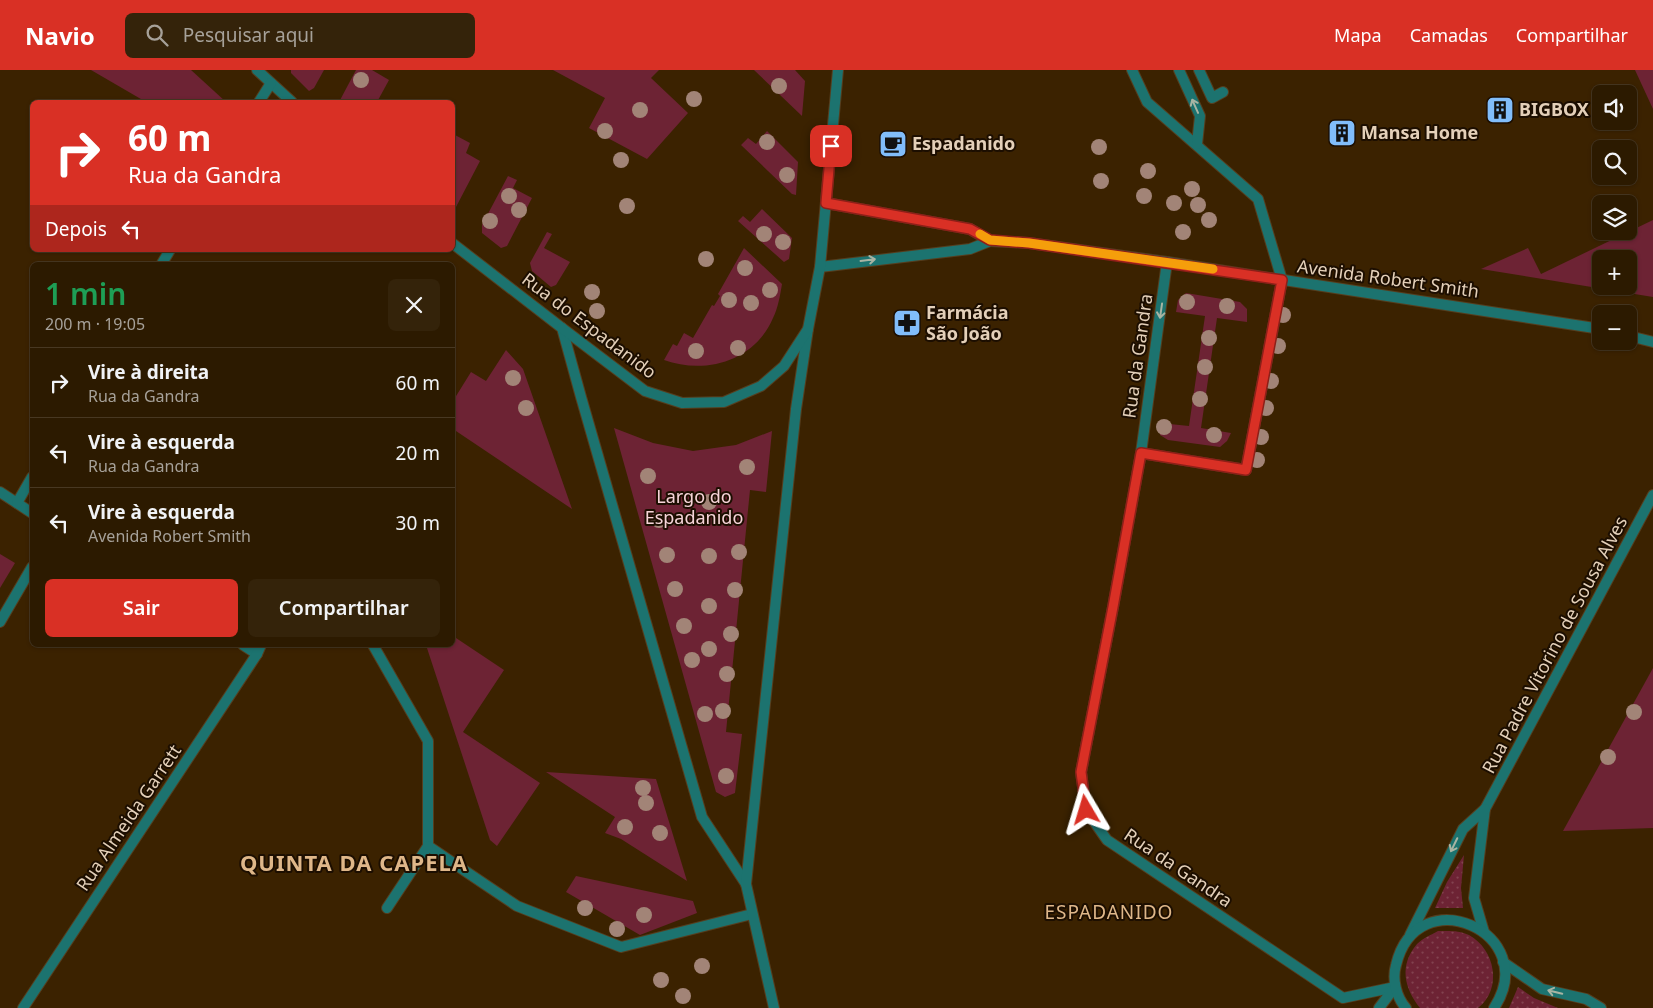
<!DOCTYPE html>
<html lang="pt">
<meta charset="utf-8">
<style>
body{margin:0;font-family:"Noto Sans",sans-serif;background:#34230a;color:#f1f3f6;height:100vh;display:flex;flex-direction:column;font-size:19px;white-space:nowrap}
*{box-sizing:border-box;margin:0}
p{font-size:16px;color:#a6a199}
.icon{flex:none;width:28px;height:28px;fill:none;stroke:currentColor;stroke-width:2;stroke-linecap:round;stroke-linejoin:round}
.map{position:relative;flex:1;overflow:hidden}
.side{position:absolute;left:30px;top:192px;width:425px;height:385px;display:flex;flex-direction:column;background:#2c1a00;border-radius:8px;box-shadow:0 1px 4px #0004,0 0 0 1px #483822}
.side>*{flex:none}
.top-card{position:absolute;left:30px;top:30px;width:425px;height:152px;border-radius:8px;box-shadow:0 1px 4px #0004,0 0 0 1px #483822;background:#d93025;color:#fff;overflow:hidden}
.tools{position:absolute;left:1592px;top:15px;display:grid;gap:10px}
.tools a{display:grid;place-items:center;width:45px;height:45px;border-radius:8px;background:#2c1a00;box-shadow:0 1px 4px #0004,0 0 0 1px #483822;font-size:25px}
.pin{position:absolute;display:grid;place-items:center;width:42px;height:42px;color:#fff;margin:-21px;border-radius:10px;box-shadow:0 2px 8px #0006}
.me{position:absolute;width:55px;margin:-28px;rotate:353deg;stroke-linejoin:round;filter:drop-shadow(0 0 4px #0008)}
.turn{display:flex;align-items:center;gap:18px;height:105px;padding:0 15px;font-size:22px}
.turn .icon{width:65px;height:65px;stroke-width:2.5}
.turn b{display:block;font-size:35px;line-height:42px}
.then{display:flex;align-items:center;height:48px;padding:0 15px;background:#0003;gap:10px;font-size:19px}
.round{display:grid;place-items:center;flex:none;width:52px;height:52px;border-radius:8px;background:#34230a}
.overview{display:flex;align-items:center;justify-content:space-between;height:85px;padding:0 15px}
h1{font-size:30px;font-weight:600;line-height:38px;color:#1e9e55}
.action{display:flex;gap:10px;margin-top:auto;padding:10px 15px}
.action a{flex:1;height:58px;border-radius:8px;background:#d93025;color:#fff;font-size:20px;font-weight:600;line-height:58px;text-align:center}
.action a+a{background:#34230a;color:#f1f3f6}
ul{padding:0;list-style:none}
li{display:flex;align-items:center;gap:15px;height:70px;padding:0 15px;border-top:1px solid #483822}
li div{flex:1}
li b{display:block;font-size:19px}
li em{font-style:normal}
header{display:flex;align-items:center;gap:30px;box-sizing:border-box;height:70px;padding:0 25px;background:#d93025;color:#fff}
header strong{font-size:24px}
nav{display:flex;gap:28px;margin-inline-start:auto;font-size:18px}
.search{width:350px;height:45px;background:#34230a;display:flex;align-items:center;gap:12px;box-sizing:border-box;padding:0 18px;border-radius:8px;color:#a6a199;font-size:19px}
.map>svg:first-child{display:block}
.grass{fill:url(#grass-dots)}
.garden{fill:#6d2334;fill-rule:evenodd}
.lines{fill:none;stroke-linecap:round;stroke-linejoin:round}
.service-casing{stroke:#563e1e;stroke-width:12}
.minor-casing{stroke:#563e1e;stroke-width:12}
.tertiary-casing{stroke:#563e1e;stroke-width:12}
.service{stroke:#1c736f;stroke-width:10}
.minor{stroke:#1c736f;stroke-width:10}
.tertiary{stroke:#1c736f;stroke-width:10}
.tree{fill:#a28477}
.oneway{stroke:#a8b4a3}
.route-casing{stroke:#8d1f18;stroke-width:12}
.route{stroke:#d93025;stroke-width:9}
.slow{stroke:#f59e0b;stroke-width:9}
.labels{text-anchor:middle;stroke-width:4;stroke-linejoin:round;paint-order:stroke}
.poi-label{font-size:18px;font-weight:bold;fill:#e4d0b9;stroke:#1c0e00;text-anchor:start}
.street-label{font-size:18px;fill:#e4d0b9;stroke:#1c0e00}
.park-label{font-size:18px;fill:#f6d4d8;stroke:#1c0e00}
.neighbourhood-label{font-size:19px;letter-spacing:1px;fill:#dfb789;stroke:#1c0e00}
.district-label{font-size:22px;font-weight:bold;letter-spacing:1px;fill:#dfb789;stroke:#1c0e00}
</style>
<header>
<strong>Navio</strong>
<div class="search"><svg class="icon" aria-label="search" viewBox="0 0 24 24"><circle cx="10" cy="10" r="6"/><path d="M15 15l6 6"/></svg>Pesquisar aqui</div>
<nav><a>Mapa</a><a>Camadas</a><a>Compartilhar</a></nav>
</header>
<div class="map">
<svg width="1653" height="938" viewBox="0 0 1653 938">
<defs>
<pattern id="grass-dots" width="8" height="8" patternUnits="userSpaceOnUse" patternTransform="scale(1.25)"><rect width="8" height="8" fill="#6d2334"/><path d="M2 2h.1M6 6h.1" fill="none" stroke="#82424f" stroke-width="1.8" stroke-linecap="round"/></pattern>
</defs>
<rect width="100%" height="100%" fill="#3b2200"/>
<g class="grass">
<polygon points="1464,785 1461,818 1463,838 1435,838 1447,812"/>
<path d="M1438 861C1448 861 1459 860 1469 865 1495 879 1503 919 1478 938H1420C1404 918 1399 895 1417 874 1423 868 1431 865 1438 861Z"/>
<polygon points="1518,917 1534,928 1558,938 1509,938"/>
</g>
<g class="garden">
<polygon points="91,0 191,0 226,32 146,32"/>
<polygon points="291,0 324,0 314,18 309,21 291,3"/>
<polygon points="356,0 372,0 389,10 377,32 339,32"/>
<polygon points="553,0 659,0 651,8 688,43 647,89 589,58 605,28"/>
<polygon points="754,0 795,0 805,11 802,46"/>
<polygon points="1635,0 1653,0 1653,39"/>
<polygon points="767,61 798,92 796,125 792,124 741,75 748,68 756,74"/>
<polygon points="455,65 470,73 466,83 480,91 456,137 453,139 452,70"/>
<polygon points="508,106 517,110 513,118 532,128 507,176 501,178 482,163 482,155"/>
<polygon points="762,139 792,168 789,189 784,192 738,151 743,146 750,152"/>
<path d="M1653 150V227L1481 199 1528 178 1541 204ZM1601 189H1629V216H1601Z"/>
<polygon points="547,162 552,164 544,178 570,192 556,215 551,217 532,201 530,193"/>
<path d="M744 178 782 214C780 226 778 238 773 248 755 291 705 305 664 290L673 274 677 276 684 263 693 268 712 235 714 236 720 226 718 224Z"/>
<polygon points="1186,223 1240,232 1247,239 1247,252 1217,248 1201,358 1231,363 1227,371 1220,377 1168,370 1160,365 1160,353 1189,356 1205,246 1176,242 1178,230"/>
<polygon points="506,280 523,299 572,439 453,359 453,331 471,302 486,311"/>
<polygon points="614,358 653,373 693,381 736,375 772,361 766,422 750,420 726,662 742,664 735,723 725,727 716,722"/>
<polygon points="0,484 15,493 0,518"/>
<polygon points="453,566 504,600 463,662 540,713 497,776 490,770 426,575 452,575"/>
<polygon points="1653,598 1653,758 1563,761"/>
<polygon points="546,702 656,709 687,811 621,769 605,763 615,747"/>
<polygon points="576,806 693,831 697,843 640,865 566,822"/>
</g>
<g class="lines">
<defs>
<g id="service">
<polyline points="1132,0 1147,32 1258,129 1282,210"/>
<polyline points="1179,0 1200,46 1197,74"/>
<polyline points="1199,0 1212,28 1223,22"/>
</g>
<g id="minor">
<polyline points="257,0 292,32"/>
<polyline points="259,32 271,13"/>
<polyline points="452,173 562,258 581,327 702,747 746,814"/>
<polyline points="1167,192 1141,383 1113,537 1081,702 1086,740 1107,770 1343,928 1395,917"/>
<polyline points="161,195 170,180"/>
<polyline points="1141,383 1246,400 1282,210"/>
<polyline points="0,422 32,443"/>
<polyline points="17,433 32,407"/>
<polyline points="0,552 32,497"/>
<polyline points="243,575 257,584"/>
<polyline points="373,575 428,671 428,776 517,836 621,877 752,844"/>
<polyline points="387,838 428,776"/>
<polyline points="1484,862 1474,828 1485,739 1653,425"/>
<polyline points="1410,865 1463,759 1485,739"/>
<polyline points="1503,892 1542,919 1586,929 1601,938"/>
<polyline points="23,938 257,584 261,575"/>
<polyline points="774,938 746,814 796,339 808,259"/>
<polyline points="1379,938 1395,917"/>
<path d="M1406 938C1396 927 1392 909 1396 895 1417 807 1543 863 1494 938"/>
</g>
<g id="tertiary">
<polyline points="826,133 970,159 990,171 1029,173 1167,192 1601,259"/>
<polyline points="820,197 970,179 990,171"/>
<polyline points="562,258 645,321 682,333 724,332 761,316 784,296 808,259 820,197 838,0"/>
<polyline points="1629,266 1653,272"/>
</g>
</defs>
<use href="#service" class="service-casing"/>
<use href="#minor" class="minor-casing"/>
<use href="#tertiary" class="tertiary-casing"/>
<use href="#service" class="service"/>
<use href="#minor" class="minor"/>
<use href="#tertiary" class="tertiary"/>
</g>
<g class="tree">
<circle cx="361" cy="10" r="8"/>
<circle cx="779" cy="16" r="8"/>
<circle cx="694" cy="29" r="8"/>
<circle cx="640" cy="40" r="8"/>
<circle cx="605" cy="61" r="8"/>
<circle cx="767" cy="72" r="8"/>
<circle cx="1099" cy="77" r="8"/>
<circle cx="621" cy="90" r="8"/>
<circle cx="1148" cy="101" r="8"/>
<circle cx="787" cy="105" r="8"/>
<circle cx="1101" cy="111" r="8"/>
<circle cx="1192" cy="119" r="8"/>
<circle cx="509" cy="126" r="8"/>
<circle cx="1144" cy="126" r="8"/>
<circle cx="1174" cy="133" r="8"/>
<circle cx="1198" cy="135" r="8"/>
<circle cx="627" cy="136" r="8"/>
<circle cx="519" cy="140" r="8"/>
<circle cx="1209" cy="150" r="8"/>
<circle cx="490" cy="151" r="8"/>
<circle cx="1183" cy="162" r="8"/>
<circle cx="764" cy="164" r="8"/>
<circle cx="783" cy="172" r="8"/>
<circle cx="706" cy="189" r="8"/>
<circle cx="745" cy="198" r="8"/>
<circle cx="770" cy="220" r="8"/>
<circle cx="592" cy="222" r="8"/>
<circle cx="729" cy="230" r="8"/>
<circle cx="1187" cy="232" r="8"/>
<circle cx="751" cy="233" r="8"/>
<circle cx="1227" cy="236" r="8"/>
<circle cx="597" cy="241" r="8"/>
<circle cx="1283" cy="245" r="8"/>
<circle cx="1209" cy="268" r="8"/>
<circle cx="1278" cy="276" r="8"/>
<circle cx="738" cy="278" r="8"/>
<circle cx="696" cy="281" r="8"/>
<circle cx="1205" cy="297" r="8"/>
<circle cx="513" cy="308" r="8"/>
<circle cx="1271" cy="311" r="8"/>
<circle cx="1200" cy="329" r="8"/>
<circle cx="526" cy="338" r="8"/>
<circle cx="1266" cy="338" r="8"/>
<circle cx="1164" cy="357" r="8"/>
<circle cx="1214" cy="365" r="8"/>
<circle cx="1261" cy="367" r="8"/>
<circle cx="1257" cy="390" r="8"/>
<circle cx="747" cy="397" r="8"/>
<circle cx="648" cy="406" r="8"/>
<circle cx="709" cy="432" r="8"/>
<circle cx="659" cy="450" r="8"/>
<circle cx="739" cy="482" r="8"/>
<circle cx="667" cy="485" r="8"/>
<circle cx="709" cy="486" r="8"/>
<circle cx="675" cy="519" r="8"/>
<circle cx="735" cy="520" r="8"/>
<circle cx="709" cy="536" r="8"/>
<circle cx="684" cy="556" r="8"/>
<circle cx="731" cy="564" r="8"/>
<circle cx="709" cy="579" r="8"/>
<circle cx="692" cy="590" r="8"/>
<circle cx="727" cy="604" r="8"/>
<circle cx="723" cy="641" r="8"/>
<circle cx="1634" cy="642" r="8"/>
<circle cx="705" cy="644" r="8"/>
<circle cx="1608" cy="687" r="8"/>
<circle cx="726" cy="706" r="8"/>
<circle cx="643" cy="718" r="8"/>
<circle cx="646" cy="733" r="8"/>
<circle cx="625" cy="757" r="8"/>
<circle cx="660" cy="763" r="8"/>
<circle cx="585" cy="838" r="8"/>
<circle cx="644" cy="845" r="8"/>
<circle cx="617" cy="859" r="8"/>
<circle cx="702" cy="896" r="8"/>
<circle cx="661" cy="910" r="8"/>
<circle cx="683" cy="926" r="8"/>
</g>
<defs><path id="oneway-shaft" d="M-6 0H5M1.5-3L5.5 0L1.5 3" fill="none" stroke-width="1.6" stroke-linecap="round" stroke-linejoin="round" transform="scale(1.25)"/></defs>
<g class="oneway">
<use href="#oneway-shaft" transform="translate(1195 36) rotate(-114)"/>
<use href="#oneway-shaft" transform="translate(868 190) rotate(-7)"/>
<use href="#oneway-shaft" transform="translate(1161 241) rotate(98)"/>
<use href="#oneway-shaft" transform="translate(1454 775) rotate(116)"/>
<use href="#oneway-shaft" transform="translate(1555 922) rotate(-166)"/>
</g>
<g class="lines">
<defs>
<polyline id="route" points="831,76 826,133 970,159 990,170 1029,173 1282,210 1246,400 1141,383 1113,537 1081,702 1086,740"/>
</defs>
<use href="#route" class="route-casing"/>
<use href="#route" class="route"/>
<polyline class="slow" points="980,164 990,170 1029,173 1213,199"/>
</g>
<defs>
<symbol id="building-square" viewBox="-11 -11 22 22"><rect x="-9" y="-9" width="18" height="18" rx="4" fill="#81bdfa" stroke="#1c0e00"/><path d="M-4-6H4V6H1V3H-1V6H-4ZM-2.5-4.3h1.7v1.8h-1.7ZM.8-4.3h1.7v1.8H.8ZM-2.5-1h1.7V.8h-1.7ZM.8-1h1.7V.8H.8Z" fill="#111"/></symbol>
<symbol id="cafe-square" viewBox="-11 -11 22 22"><rect x="-9" y="-9" width="18" height="18" rx="4" fill="#81bdfa" stroke="#1c0e00"/><path d="M-5.5-4.5H6V0H3Q3 3.5 0 3.5H-2.5Q-5.5 3.5-5.5 0ZM3-3.2v2h1.7v-2ZM-6 4.5H4V6H-6Z" fill="#111"/></symbol>
<symbol id="pharmacy-square" viewBox="-11 -11 22 22"><rect x="-9" y="-9" width="18" height="18" rx="4" fill="#81bdfa" stroke="#1c0e00"/><path d="M-2-6h4v4h4v4h-4v4h-4v-4h-4v-4h4Z" fill="#111"/></symbol>
</defs>
<g fill-rule="evenodd">
<use href="#building-square" x="1484" y="24" width="32" height="32"/>
<use href="#building-square" x="1326" y="47" width="32" height="32"/>
<use href="#cafe-square" x="877" y="58" width="32" height="32"/>
<use href="#pharmacy-square" x="891" y="237" width="32" height="32"/>
</g>
<g class="labels">
<g class="poi-label">
<text x="1519" y="46">BIGBOX</text>
<text x="1361" y="69">Mansa Home</text>
<text x="912" y="80">Espadanido</text>
<text x="926" y="249">Farmácia<tspan x="926" dy="21">São João</tspan></text>
</g>
<g class="street-label">
<text transform="translate(1388 209) rotate(8)" y="6">Avenida Robert Smith</text>
<text transform="translate(589 256) rotate(37)" y="6">Rua do Espadanido</text>
<text transform="translate(1138 286) rotate(-82)" y="6">Rua da Gandra</text>
<text transform="translate(1555 575) rotate(-62)" y="6">Rua Padre Vitorino de Sousa Alves</text>
<text transform="translate(129 748) rotate(-56)" y="6">Rua Almeida Garrett</text>
<text transform="translate(1178 798) rotate(34)" y="6">Rua da Gandra</text>
</g>
<g class="park-label">
<text x="694" y="433">Largo do<tspan x="694" dy="21">Espadanido</tspan></text>
</g>
<g class="neighbourhood-label">
<text x="1109" y="849">ESPADANIDO</text>
</g>
<g class="district-label">
<text x="354" y="801">QUINTA DA CAPELA</text>
</g>
</g>
</svg>
<div class="tools">
<a><svg class="icon" aria-label="sound" viewBox="0 0 24 24"><path d="M4 9h4l5-4v14l-5-4H4zM17 9q2 3 0 6"/></svg></a>
<a><svg class="icon" aria-label="search" viewBox="0 0 24 24"><circle cx="10" cy="10" r="6"/><path d="M15 15l6 6"/></svg></a>
<a><svg class="icon" aria-label="layers" viewBox="0 0 24 24"><path d="M12 4l9 5-9 5-9-5zM3 14l9 5 9-5"/></svg></a>
<a>+</a>
<a>−</a>
</div>
<div class="pin" style="left:831px;top:76px;background:#d93025"><svg class="icon" aria-label="arrive" viewBox="0 0 24 24"><path d="M6 21V4h12l-3 4 3 4H6"/></svg></div>
<svg class="me" style="left:1086px;top:740px" viewBox="-20 -20 40 40"><path d="M0-17L14 15 0 8-14 15z" fill="#d93025" stroke="#fff" stroke-width="4"/></svg>
<div class="top-card">
<div class="turn"><svg class="icon" aria-label="right" viewBox="0 0 24 24"><path d="M7 20v-9h11M14 6l5 5-5 5"/></svg><div><b>60 m</b>Rua da Gandra</div></div>
<div class="then">Depois<svg class="icon" aria-label="left" viewBox="0 0 24 24"><path d="M17 20v-9H6M10 6l-5 5 5 5"/></svg></div>
</div>
<section class="side">
<div class="overview"><div><h1>1 min</h1><p>200 m · 19:05</p></div><a class="round"><svg class="icon" aria-label="close" viewBox="0 0 24 24"><path d="M6 6l12 12M18 6L6 18"/></svg></a></div>
<ul>
<li><svg class="icon" aria-label="right" viewBox="0 0 24 24"><path d="M7 20v-9h11M14 6l5 5-5 5"/></svg><div><b>Vire à direita</b><p>Rua da Gandra</p></div><em>60 m</em></li>
<li><svg class="icon" aria-label="left" viewBox="0 0 24 24"><path d="M17 20v-9H6M10 6l-5 5 5 5"/></svg><div><b>Vire à esquerda</b><p>Rua da Gandra</p></div><em>20 m</em></li>
<li><svg class="icon" aria-label="left" viewBox="0 0 24 24"><path d="M17 20v-9H6M10 6l-5 5 5 5"/></svg><div><b>Vire à esquerda</b><p>Avenida Robert Smith</p></div><em>30 m</em></li>
</ul>
<div class="action"><a>Sair</a><a>Compartilhar</a></div>
</section>
</div>
